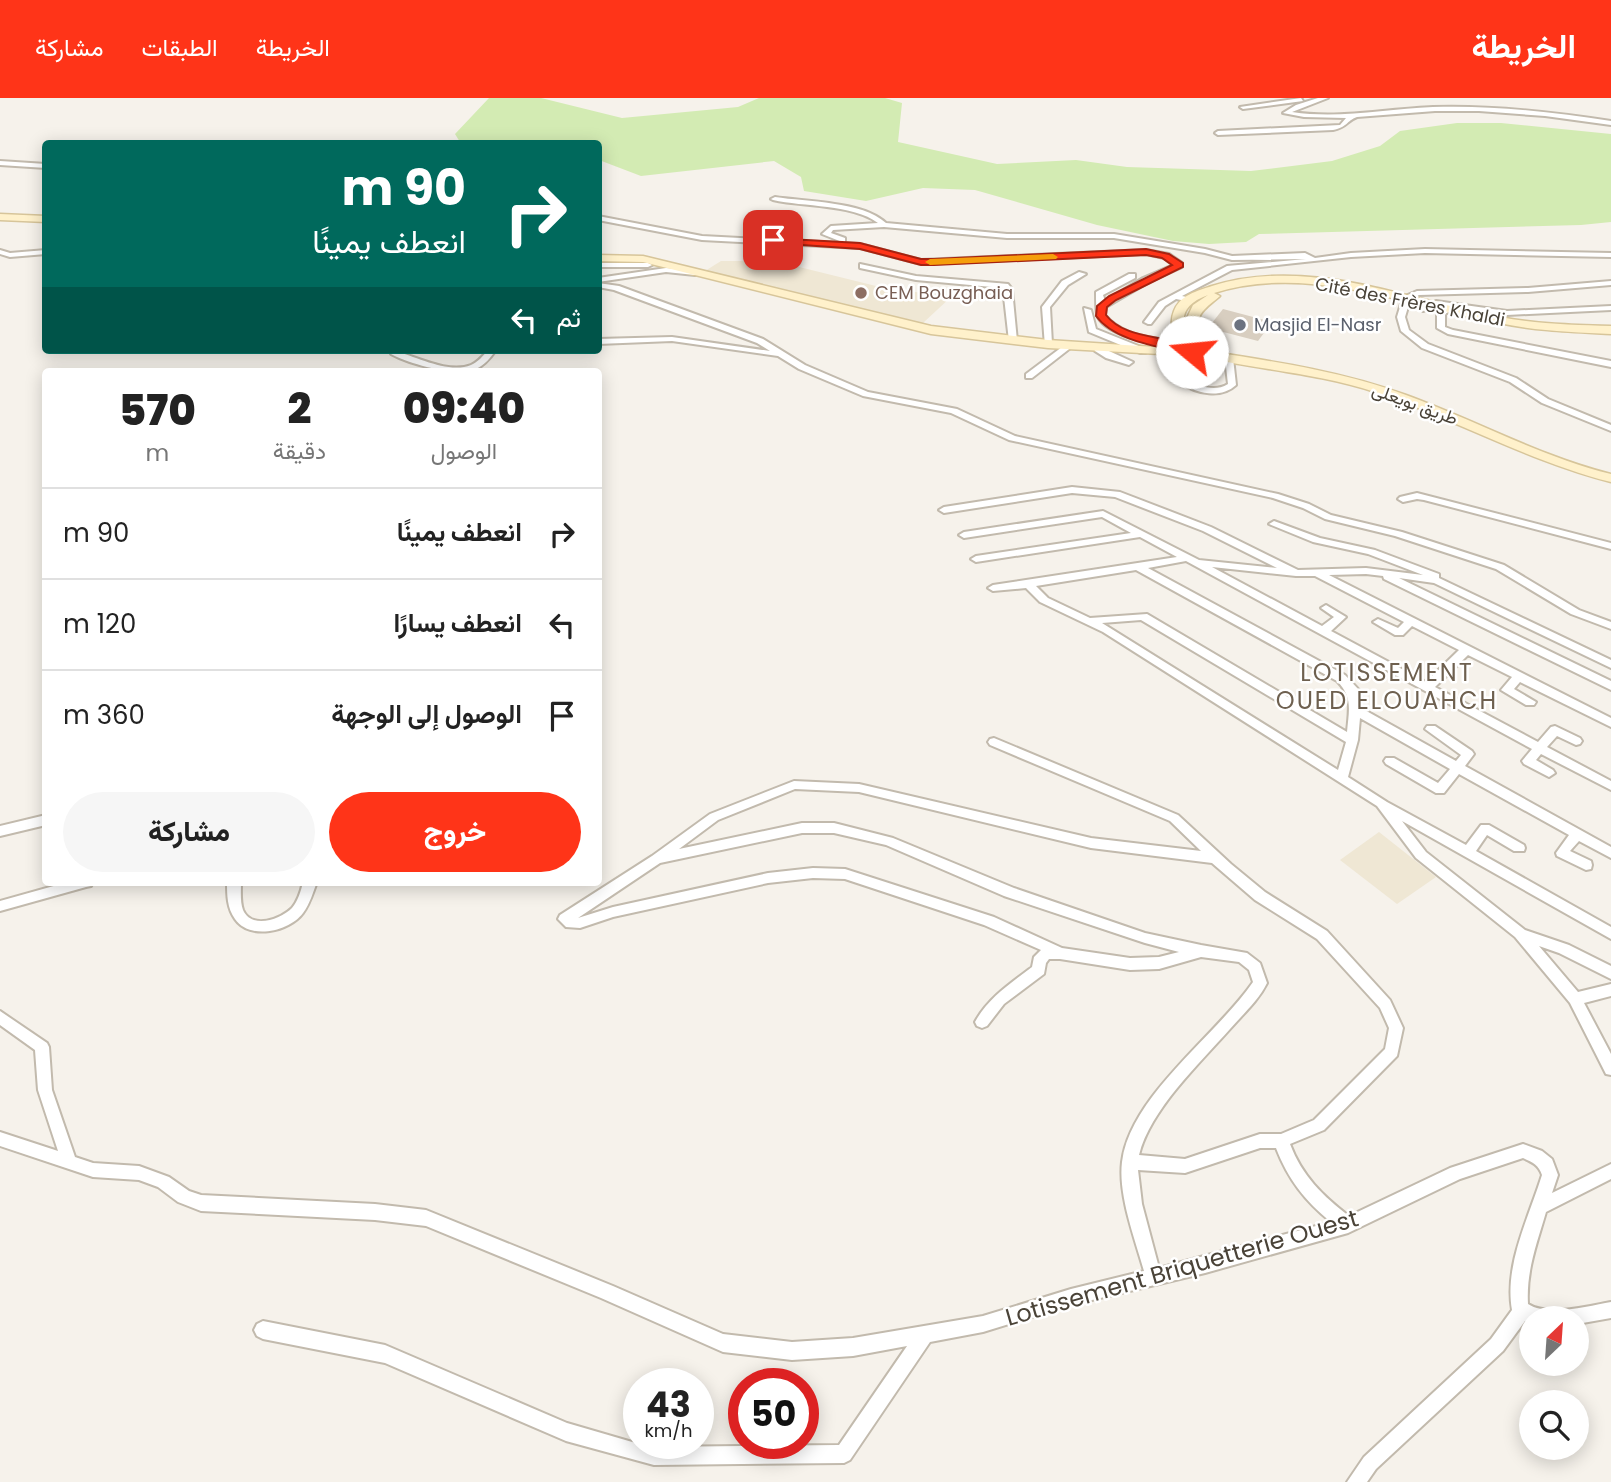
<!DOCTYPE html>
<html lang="ar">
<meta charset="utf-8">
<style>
body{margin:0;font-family:Poppins,Vazirmatn,sans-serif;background:#f6f6f6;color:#222;direction:rtl;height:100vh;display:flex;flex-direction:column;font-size:26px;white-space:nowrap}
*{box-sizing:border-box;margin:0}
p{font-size:23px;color:#767676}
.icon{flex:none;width:38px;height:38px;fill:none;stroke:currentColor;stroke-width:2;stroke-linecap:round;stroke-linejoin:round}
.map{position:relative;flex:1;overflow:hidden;direction:ltr}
.side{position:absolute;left:42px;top:270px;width:560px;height:518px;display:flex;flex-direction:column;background:#fff;border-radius:7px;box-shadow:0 4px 18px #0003;direction:rtl}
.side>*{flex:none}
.banner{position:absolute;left:42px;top:42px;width:560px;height:214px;border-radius:7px;box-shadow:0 4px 18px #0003;direction:rtl;background:#00695c;color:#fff;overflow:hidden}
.needle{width:46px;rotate:25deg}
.buttons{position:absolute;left:1519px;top:1208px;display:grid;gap:14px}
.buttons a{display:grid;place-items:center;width:70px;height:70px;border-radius:50%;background:#fff;box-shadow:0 4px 18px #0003;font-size:35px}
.speed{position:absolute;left:623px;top:1270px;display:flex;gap:14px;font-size:35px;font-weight:700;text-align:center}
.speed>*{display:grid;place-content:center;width:91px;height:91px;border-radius:50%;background:#fff;box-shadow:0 4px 18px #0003;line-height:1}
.speed small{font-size:18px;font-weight:400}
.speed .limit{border:10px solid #d22;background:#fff;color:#111}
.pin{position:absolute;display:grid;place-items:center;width:60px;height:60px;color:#fff;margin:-30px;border-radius:14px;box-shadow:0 4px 10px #0006}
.me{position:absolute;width:77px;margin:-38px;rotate:287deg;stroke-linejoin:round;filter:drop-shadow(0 0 5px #0008)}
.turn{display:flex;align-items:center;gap:24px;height:147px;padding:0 21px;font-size:32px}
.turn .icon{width:91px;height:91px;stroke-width:2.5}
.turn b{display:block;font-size:49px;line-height:60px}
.then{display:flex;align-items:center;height:66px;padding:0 21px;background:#0003;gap:14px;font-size:26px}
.eta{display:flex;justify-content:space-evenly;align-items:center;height:119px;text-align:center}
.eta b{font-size:42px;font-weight:800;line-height:49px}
.button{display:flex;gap:14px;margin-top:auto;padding:14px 21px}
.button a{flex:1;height:80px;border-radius:42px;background:#ff3418;color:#fff;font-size:28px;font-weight:800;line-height:80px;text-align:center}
.button a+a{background:#f6f6f6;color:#222}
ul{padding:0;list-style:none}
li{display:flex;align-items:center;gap:21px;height:91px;padding:0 21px;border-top:2px solid #e0e0e0}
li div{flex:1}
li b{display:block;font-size:26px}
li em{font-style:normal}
header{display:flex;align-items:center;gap:42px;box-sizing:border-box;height:98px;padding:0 35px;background:#ff3418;color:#fff}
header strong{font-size:33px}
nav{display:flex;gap:38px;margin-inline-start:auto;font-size:24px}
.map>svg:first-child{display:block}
.education{fill:#efe7d4}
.green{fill:#d3ebb3}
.building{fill:#d8cec0}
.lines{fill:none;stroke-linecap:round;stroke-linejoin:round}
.street-casing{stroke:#c2baad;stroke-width:4}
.secondary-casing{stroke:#d7c59a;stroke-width:3}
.street{fill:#fff;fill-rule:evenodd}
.secondary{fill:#fff1cb;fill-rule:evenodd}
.route{fill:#ff3418;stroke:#a62210;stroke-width:2}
.slow{fill:#f59e0b}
.education-dot{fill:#8d6e63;stroke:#fff;stroke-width:2.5}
.worship-dot{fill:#6b7280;stroke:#fff;stroke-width:2.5}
.labels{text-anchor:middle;stroke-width:5;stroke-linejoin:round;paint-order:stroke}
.far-education-label{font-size:18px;fill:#785e54;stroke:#fff;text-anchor:start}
.far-street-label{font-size:18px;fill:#4a4338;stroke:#fff}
.far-worship-label{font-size:18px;fill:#5b616d;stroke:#fff;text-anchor:start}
.quarter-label{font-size:24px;letter-spacing:2px;fill:#6e604f;stroke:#fff}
.near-street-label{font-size:24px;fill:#4a4338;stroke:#fff}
</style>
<header>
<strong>الخريطة</strong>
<nav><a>الخريطة</a><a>الطبقات</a><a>مشاركة</a></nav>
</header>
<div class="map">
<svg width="1611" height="1384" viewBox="0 0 1611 1384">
<rect width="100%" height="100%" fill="#f6f2eb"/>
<g class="education">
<polygon points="721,163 775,163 880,189 951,199 923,225 705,173"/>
<polygon points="1379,734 1436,779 1397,806 1340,762"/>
</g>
<polygon class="green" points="489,0 541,0 622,20 738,9 759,0 885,0 902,5 898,44 997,66 1076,62 1127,69 1251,73 1332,63 1380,48 1400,33 1457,25 1501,25 1611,36 1611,124 1581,127 1259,136 1246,144 1209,146 1173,143 1097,127 975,92 923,90 866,103 804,93 801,79 774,63 641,78 599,62 598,46 460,44 455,36"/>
<polygon class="building" points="1223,211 1272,224 1258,243 1208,230"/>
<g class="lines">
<defs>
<g id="street">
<polygon points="1301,0 1303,3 1243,11 1240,9"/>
<path d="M1318 0H1328L1292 14C1339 21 1386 11 1433 9 1492 7 1552 14 1611 23V27L1545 18 1479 13H1435L1357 19C1346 23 1348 29 1333 32L1218 37 1215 35 1218 33 1340 27 1346 20 1304 19 1283 15 1296 7Z"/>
<polygon points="0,63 46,66 46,70 0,67"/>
<path d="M775 99C807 104 862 103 886 125L1007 136H1114L1205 151 1232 158 1305 155 1315 160 1351 155 1425 151 1611 155V159L1425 155 1351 159 1232 172 1182 198 1191 200V204L1176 201 1165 208 1151 226H1148L1144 224 1159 204 1227 168 1306 161 1232 162 1205 155 1114 140H1007L884 129 833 132 831 135 845 140V144H842L822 136 831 128 878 125C853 106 803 109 773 102L771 101Z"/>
<path d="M598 118 702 138 860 146 921 162 1146 152 1169 156 1182 165V169L1149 184 1106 209 1105 217C1129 246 1170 236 1197 252L1193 255C1173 250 1102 240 1097 216 1096 210 1096 200 1096 194L1129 176H1135V180L1103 197 1105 203 1143 180 1173 167 1164 160 1146 156 921 166 860 150 702 142 598 122Z"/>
<polygon points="0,152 10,155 46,152 46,156 10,159 0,156"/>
<polygon points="598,165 648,165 652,167 648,169 598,169"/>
<polygon points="860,166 916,178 1008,186 1012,191 1017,243 1013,245 1009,243 1003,190 916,182 860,170"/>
<polygon points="666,170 695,173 699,175 695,177 666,174 598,184 598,180"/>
<polygon points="1079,174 1086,176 1068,187 1050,209 1052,246 1045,248 1042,209 1062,183"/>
<polygon points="1611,183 1611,187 1528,194 1419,197 1410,202 1405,219 1409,232 1428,246 1516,280 1548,301 1611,327 1611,333 1542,305 1510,284 1422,250 1401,233 1397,219 1403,199 1417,193 1528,190"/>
<polygon points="598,185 619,188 763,241 805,267 868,294 957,311 1015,338 1278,396 1309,406 1331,417 1402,434 1504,467 1579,512 1611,524 1611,531 1571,516 1496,471 1395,438 1325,421 1303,410 1273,400 1009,342 951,315 863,298 799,271 778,258 672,243 598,246 598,241 672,239 770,253 757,245 614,192 598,189"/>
<polygon points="1436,203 1507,213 1611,208 1611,212 1507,217 1450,209 1450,213 1445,216 1445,229 1453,232 1611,263 1611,269 1448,236 1437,230 1437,215 1446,209 1437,208 1423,213 1419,211"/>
<polygon points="1084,210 1091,212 1096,231 1146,251 1146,255 1140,255 1089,234"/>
<polygon points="1066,246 1073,248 1032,280 1026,280 1026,276"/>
<polygon points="1098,248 1133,264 1129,267 1106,260 1095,253 1094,251"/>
<path d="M488 252H496C491 259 485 267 476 271 456 279 409 266 391 256L395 253C417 259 449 276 471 267 478 264 483 258 488 252Z"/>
<path d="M1229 257 1233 260 1236 287C1221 301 1197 296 1181 285L1185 282C1200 287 1213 295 1228 286L1225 260Z"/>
<path d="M1072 389 1120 394 1211 429 1298 472 1366 470 1423 477 1368 456 1313 444 1269 426 1274 423 1320 440 1375 452 1439 476V480L1611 562V570L1434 485 1399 480 1611 583V592L1384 481 1383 478 1366 476 1329 477 1611 620V629L1520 584 1514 591 1536 604 1534 607H1526L1501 592 1512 579 1468 557 1435 589 1538 644 1551 629 1555 628 1580 640 1582 643 1580 646 1576 647 1557 638 1547 649 1611 683V692L1541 656 1536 662 1553 672 1555 675 1549 679 1524 666 1522 663 1532 651 1186 463 1148 470 1345 577 1359 592 1361 610 1456 663 1461 657 1425 631 1427 628H1435L1472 653 1474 656 1465 668 1611 749V760L1579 743 1570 753 1591 763 1592 767 1591 771 1586 772 1557 758 1556 755 1569 737 1459 676 1444 695H1436L1386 666 1384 663 1386 660H1394L1438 685 1450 671 1360 620 1358 642 1348 679 1387 704 1466 747 1481 727H1489L1524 747 1525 750 1524 753H1514L1487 737 1476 753 1611 829V841L1402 723 1426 754 1525 832 1569 847 1611 868V881L1559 855 1539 848 1578 894 1611 886V898L1584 905 1611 956V977L1606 976 1570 905 1515 839 1416 760 1377 708 1103 534 1040 504 1026 490 993 493 988 490 993 487 1177 459 1140 439 976 464 971 461 976 458 1131 435 1102 419 964 440 959 437 964 434 1103 413 1199 462 1277 470 1203 433 1115 399 1072 395 944 415 939 412 944 409ZM1212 469 1296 478H1315L1404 524 1398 530 1378 521 1373 524 1395 537H1403L1412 528 1459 552 1426 584 1331 533 1346 519 1326 507 1321 510 1334 519 1322 528ZM1136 472 1337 583C1353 599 1349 612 1347 634L1147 516 1090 520 1048 500 1036 488ZM1141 522 1346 644 1338 672 1102 525Z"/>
<polygon points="1417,395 1611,445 1611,451 1424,402 1417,401 1403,404 1398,401 1400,399"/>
<path d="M994 640 1178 717 1231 766 1265 794 1327 833 1390 902 1403 930 1397 958 1324 1032 1290 1046C1302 1078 1323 1098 1349 1118L1450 1070 1523 1046 1542 1053 1552 1061 1558 1077 1552 1095 1611 1066V1081L1546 1114C1537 1145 1526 1173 1528 1206 1548 1219 1589 1208 1611 1204V1220L1577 1226V1220H1531V1225L1525 1223 1503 1253 1376 1371 1367 1384H1347L1364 1359 1491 1241 1512 1212C1504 1167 1529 1119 1542 1077 1539 1067 1532 1064 1523 1060L1460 1081 1348 1135 1205 1175 1071 1207 983 1234 930 1244 850 1362 844 1365 654 1367 566 1343 385 1265 263 1241 257 1238 254 1232 257 1226 263 1223 385 1247 567 1325 639 1346 654 1349 839 1347 907 1248 853 1258 792 1262 723 1254 601 1200 426 1128 375 1122 201 1113 178 1104 158 1089 139 1082 93 1079 0 1048V1034L58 1053 38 992 35 952 0 927V913L47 945 49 949 52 992 75 1059 93 1065 139 1068 169 1079 189 1093 201 1097 375 1106 426 1112 613 1188 723 1236 792 1244 853 1240 983 1218 1071 1191 1144 1173C1135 1141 1118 1097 1122 1064 1130 998 1217 937 1253 884L1249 872 1239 864 1201 859 1159 871 1130 872 1060 861H1049L1046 865 1044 876 1004 906 987 928 982 930 977 928 975 924C988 900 1011 885 1032 869L1034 859 1041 852 984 827 845 781 813 780 768 785 613 819 580 830 566 829 558 821 560 817 652 758 710 716 794 683 859 686 1091 740 1201 753 1170 723 990 647 988 644 990 641ZM795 691 859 694 1091 750 1212 765 1255 802 1317 841 1380 910 1389 930 1385 951 1314 1022 1281 1036H1260L1185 1061 1139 1057C1150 1012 1199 966 1230 931 1243 916 1258 903 1267 885L1260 865 1247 855 1201 847 1145 835 1014 790 893 740 834 725H802L679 751 718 722ZM802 735H834L886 747 1004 798 1145 845 1179 854 1159 859 1130 860 1062 850 994 819 845 771 813 770 768 775 613 809 578 820 660 765ZM1260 1050H1276C1288 1081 1305 1103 1331 1124L1159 1170 1142 1106 1138 1072 1185 1075Z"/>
<polygon points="46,717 46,727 0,738 0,728"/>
<polygon points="68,784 93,784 91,788 86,789 0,813 0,803"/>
<path d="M227 784H241C241 793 240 804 243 812 252 832 281 821 292 810 298 803 301 793 303 784H317C313 794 310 806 303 815 290 833 250 843 235 821 227 810 227 797 227 784Z"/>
</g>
<g id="secondary">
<polygon points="0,116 46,118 46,124 0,122"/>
<path d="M598 157 643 158 931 228 1048 242 1186 251C1175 241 1168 228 1174 213 1180 197 1197 193 1212 188 1308 158 1405 201 1500 219 1536 226 1574 227 1611 228V236C1574 234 1536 233 1499 225 1406 208 1309 165 1214 195L1220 198C1205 211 1190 218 1204 240 1208 245 1212 248 1213 254 1278 264 1344 274 1406 297 1475 322 1539 358 1611 376V384C1528 363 1455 321 1375 294 1320 276 1263 272 1207 260 1203 249 1189 238 1186 222L1193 207 1208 197C1175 209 1179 230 1200 251L1197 258 1048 250 931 236 643 164 598 163Z"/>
</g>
</defs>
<use href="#street" class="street-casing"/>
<use href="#secondary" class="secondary-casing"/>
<use href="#street" class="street"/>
<use href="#secondary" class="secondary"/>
</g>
<path class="route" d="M770 140 860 145 921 161H934L1146 151 1169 156 1183 165V169L1116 202 1107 209 1106 217C1127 244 1172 235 1198 254L1192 257C1162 249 1115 244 1096 218L1097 208 1109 198 1172 167 1162 160 1146 157 934 167H921L860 151 773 145 770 144Z"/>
<polygon class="slow" points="1053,156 1058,159 1056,161 930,167 925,164 930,161"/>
<circle class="education-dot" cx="861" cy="195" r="7"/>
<circle class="worship-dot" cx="1240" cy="227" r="7"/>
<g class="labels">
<g class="far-education-label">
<text x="875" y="201">CEM Bouzghaia</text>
</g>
<g class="far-street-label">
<text transform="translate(1410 204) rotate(11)" y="6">Cité des Frères Khaldi</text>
<text transform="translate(1415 306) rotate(20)" y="6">طريق بويعلى</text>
</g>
<g class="far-worship-label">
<text x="1254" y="233">Masjid El-Nasr</text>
</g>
<g class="quarter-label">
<text x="1387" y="583">LOTISSEMENT<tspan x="1387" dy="28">OUED ELOUAHCH</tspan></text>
</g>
<g class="near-street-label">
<text transform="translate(1182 1170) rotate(-16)" y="8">Lotissement Briquetterie Ouest</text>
</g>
</g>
</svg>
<div class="buttons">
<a><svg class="needle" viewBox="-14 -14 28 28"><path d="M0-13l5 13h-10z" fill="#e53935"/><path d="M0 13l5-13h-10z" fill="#767676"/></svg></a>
<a><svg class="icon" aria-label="search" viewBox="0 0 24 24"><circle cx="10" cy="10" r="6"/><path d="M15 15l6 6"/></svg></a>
</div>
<div class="speed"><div>43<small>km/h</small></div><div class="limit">50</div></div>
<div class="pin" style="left:773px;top:142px;background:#d93025"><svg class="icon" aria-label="arrive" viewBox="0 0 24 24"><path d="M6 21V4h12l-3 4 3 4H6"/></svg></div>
<svg class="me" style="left:1192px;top:254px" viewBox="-20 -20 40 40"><circle r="19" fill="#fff"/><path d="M0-13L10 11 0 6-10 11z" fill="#ff3418"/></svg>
<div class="banner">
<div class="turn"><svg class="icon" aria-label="right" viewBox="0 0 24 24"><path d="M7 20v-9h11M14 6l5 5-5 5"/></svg><div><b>90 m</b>انعطف يمينًا</div></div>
<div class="then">ثم<svg class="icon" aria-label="left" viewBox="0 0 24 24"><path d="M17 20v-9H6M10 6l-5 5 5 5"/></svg></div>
</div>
<section class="side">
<div class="eta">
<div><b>09:40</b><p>الوصول</p></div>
<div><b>2</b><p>دقيقة</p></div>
<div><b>570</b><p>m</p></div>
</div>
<ul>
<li><svg class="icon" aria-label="right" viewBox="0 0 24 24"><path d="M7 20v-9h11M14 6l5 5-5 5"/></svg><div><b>انعطف يمينًا</b></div><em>90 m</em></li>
<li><svg class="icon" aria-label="left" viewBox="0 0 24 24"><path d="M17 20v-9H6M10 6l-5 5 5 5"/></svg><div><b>انعطف يسارًا</b></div><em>120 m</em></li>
<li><svg class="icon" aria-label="arrive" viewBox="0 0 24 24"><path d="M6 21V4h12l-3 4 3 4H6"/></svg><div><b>الوصول إلى الوجهة</b></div><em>360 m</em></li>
</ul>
<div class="button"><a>خروج</a><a>مشاركة</a></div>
</section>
</div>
